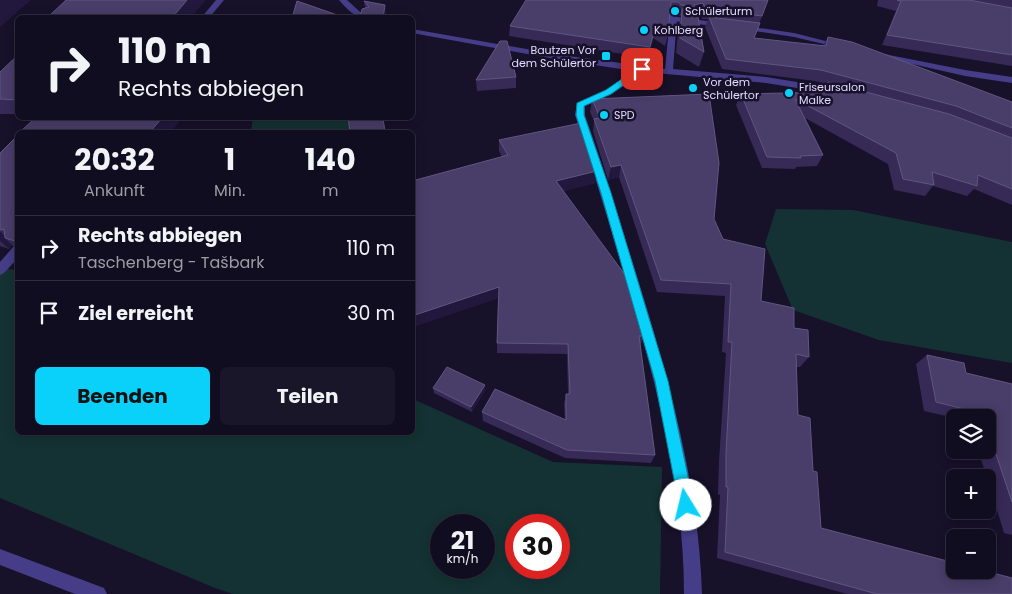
<!DOCTYPE html>
<html lang="de">
<meta charset="utf-8">
<style>
body{margin:0;font-family:Poppins,sans-serif;background:#1a1629;color:#f1f3f6;height:100vh;display:flex;flex-direction:column;font-size:19px;white-space:nowrap}
*{box-sizing:border-box;margin:0}
p{font-size:16px;color:#9c9ca5}
.icon{flex:none;width:28px;height:28px;fill:none;stroke:currentColor;stroke-width:2;stroke-linecap:round;stroke-linejoin:round}
.map{position:relative;flex:1;overflow:hidden}
.sheet{position:absolute;left:15px;top:130px;width:400px;height:305px;display:flex;flex-direction:column;background:#110d20;border-radius:8px;box-shadow:0 2px 12px #0003,0 0 0 1px #302d3e}
.sheet>*{flex:none}
.top-card{position:absolute;left:15px;top:15px;width:400px;height:105px;border-radius:8px;box-shadow:0 2px 12px #0003,0 0 0 1px #302d3e;background:#110d20;color:#f1f3f6;overflow:hidden}
.tools{position:absolute;left:946px;top:409px;display:grid;gap:10px}
.tools a{display:grid;place-items:center;width:50px;height:50px;border-radius:8px;background:#110d20;box-shadow:0 2px 12px #0003,0 0 0 1px #302d3e;font-size:25px}
.speed{position:absolute;left:430px;top:514px;display:flex;gap:10px;font-size:25px;font-weight:700;text-align:center}
.speed>*{display:grid;place-content:center;width:65px;height:65px;border-radius:50%;background:#110d20;box-shadow:0 2px 12px #0003,0 0 0 1px #302d3e;line-height:1}
.speed small{font-size:12px;font-weight:400}
.speed .limit{border:8px solid #d22;background:#fff;color:#111}
.pin{position:absolute;display:grid;place-items:center;width:42px;height:42px;color:#fff;margin:-21px;border-radius:10px;box-shadow:0 2px 8px #0006}
.me{position:absolute;width:55px;margin:-28px;rotate:351deg;stroke-linejoin:round;filter:drop-shadow(0 0 4px #0008)}
.turn{display:flex;align-items:center;gap:18px;height:105px;padding:0 20px;font-size:22px}
.turn .icon{width:65px;height:65px;stroke-width:2.5}
.turn b{display:block;font-size:35px;line-height:42px}
.eta{display:flex;justify-content:space-evenly;align-items:center;height:85px;text-align:center}
.eta b{font-size:30px;font-weight:700;line-height:35px}
.button{display:flex;gap:10px;margin-top:auto;padding:10px 20px}
.button a{flex:1;height:58px;border-radius:8px;background:#0ad1fa;color:#111;font-size:20px;font-weight:700;line-height:58px;text-align:center}
.button a+a{background:#1a1629;color:#f1f3f6}
ul{padding:0;list-style:none}
li{display:flex;align-items:center;gap:15px;height:65px;padding:0 20px;border-top:1px solid #302d3e}
li div{flex:1}
li b{display:block;font-size:19px}
li em{font-style:normal}
.map>svg:first-child{display:block}
.green{fill:#143233;fill-rule:evenodd}
.lines{fill:none;stroke-linecap:round;stroke-linejoin:round}
.service{fill:#453d87;fill-rule:evenodd}
.minor{fill:#453d87;fill-rule:evenodd}
.wall{fill:#372a57}
.shaded-wall{fill:#22183d}
.building{fill:#493d69;stroke:#615680}
.route{fill:#0ad1fa;stroke:#0688a2}
.poi-dot{fill:#0ad1fa;stroke:#17112a;stroke-width:2}
.labels{text-anchor:middle;stroke-width:5;stroke-linejoin:round;paint-order:stroke}
.far-poi-label{font-size:11px;fill:#e1dafe;stroke:#17112a;text-anchor:start}
</style>
<div class="map">
<svg width="1012" height="594" viewBox="0 0 1012 594">
<rect width="100%" height="100%" fill="#17112a"/>
<g class="green">
<polygon points="253,118 351,118 353,132 179,132 180,131 251,131"/>
<polygon points="776,209 853,210 1012,242 1012,363 879,340 793,310 765,244"/>
<path d="M0 268 17 270 18 432H412L413 399 553 462 662 467 660 594H233L215 588 0 498ZM441 525H484V568H441ZM516 525H559V568H516Z"/>
</g>
<g class="lines">
<g class="service">
<polygon points="670,14 676,14 677,17 722,23 726,25 722,27 673,21 669,19"/>
<polygon points="739,25 794,33 845,46 841,48 794,37 742,29 739,29"/>
<polygon points="874,52 965,70 1012,77 1012,83 965,76 877,56 874,56"/>
</g>
<g class="minor">
<polygon points="216,0 224,0 209,18 201,18"/>
<path d="M339 0H347L359 11 369 18C354 18 348 10 339 0Z"/>
<path d="M670 17 677 19 673 69 766 77 840 89 844 92 840 95 766 83 644 72 612 94 585 106V115C607 179 627 244 647 309 675 403 699 495 702 594H684C684 496 661 405 635 311 616 245 596 180 575 115L577 103 606 90 634 71 555 59 412 33V29L555 54 665 69Z"/>
<polygon points="18,245 18,258 4,273 0,275 0,262 14,246"/>
<polygon points="0,549 104,588 107,594 75,594 0,565"/>
</g>
</g>
<g class="wall">
<polygon points="526,0 768,0 754,38 823,46 828,37 1012,102 1012,205 974,189 967,196 933,186 925,196 894,190 888,164 805,118 823,155 817,166 796,167 795,169 762,168 736,105 741,94 823,92 827,84 815,81 722,69 705,27 708,19 702,19 700,13 698,14 704,52 699,67 676,53 679,24 681,16 678,15 676,12 670,12 668,35 665,46 653,38 648,58 509,36 510,26"/>
<polygon points="878,0 1012,0 1012,66 882,45 896,11 877,6"/>
<polygon points="364,1 387,16 365,8"/>
<polygon points="18,55 18,114 0,114 0,72"/>
<polygon points="516,77 516,88 477,91 476,80"/>
<polygon points="592,99 714,219 723,239 761,301 794,328 809,357 800,367 796,367 798,415 813,471 821,528 1012,594 847,594 717,558 720,495 718,494 719,461 726,353 722,352 725,296 657,292 619,177 608,180 593,131 594,121 590,112"/>
<polygon points="18,136 18,250 12,245 9,249 0,246 0,153"/>
<polygon points="499,140 595,183 563,191 644,336 640,346 655,455 651,463 565,458 483,421 482,412 565,419 564,404 566,394 568,394 567,354 497,353 498,298 412,327 412,181 502,157 499,151"/>
<polygon points="927,355 966,373 1012,384 1012,535 1004,533 988,480 988,478 987,478 979,453 969,450 988,450 988,418 955,418 924,411 916,364"/>
<polygon points="433,388 485,390 472,412 434,393"/>
</g>
<g class="shaded-wall">
<polygon points="0,0 31,0 0,27"/>
<polygon points="187,0 206,0 191,18 172,18"/>
<polygon points="703,3 700,13 693,15 694,5"/>
<polygon points="385,5 387,18 383,18"/>
<polygon points="162,118 178,118 177,118 179,122 171,132 150,132"/>
<polygon points="621,165 619,177 608,180 611,167"/>
<polygon points="597,171 595,183 555,193 556,181"/>
<polygon points="0,231 9,240 5,238 12,245 9,249 0,241"/>
<polygon points="499,287 499,298 412,327 412,316"/>
<polygon points="485,385 485,390 472,412 471,407"/>
</g>
<g class="building">
<polygon points="66,0 187,0 172,18 47,18"/>
<polygon points="526,0 768,0 762,16 705,8 703,3 694,5 695,7 681,5 678,2 671,2 668,35 655,28 650,47 510,26"/>
<polygon points="897,0 969,0 1012,8 1012,55 887,35 901,1"/>
<polygon points="297,1 346,18 292,18"/>
<polygon points="364,1 385,5 383,18 360,18 362,9 369,7"/>
<polygon points="682,9 697,11 704,52 680,38"/>
<polygon points="709,17 760,23 754,38 826,46 828,37 852,42 1012,102 1012,128 956,106 821,70 726,59"/>
<polygon points="500,41 507,41 516,77 476,80"/>
<polygon points="18,55 18,100 0,99 0,72"/>
<polygon points="828,82 949,114 1012,138 1012,189 978,175 977,186 932,172 934,185 903,179 896,153 795,99 823,155 800,156 801,158 767,157 741,94 828,92"/>
<polygon points="709,94 719,163 714,219 723,239 765,249 761,301 794,308 794,328 808,330 809,357 796,354 798,415 810,418 813,471 817,472 821,528 955,563 955,570 982,570 1012,578 1012,594 877,594 725,552 728,487 726,487 726,453 732,342 728,342 731,284 661,280 621,165 611,167 594,119 600,118 592,99"/>
<polygon points="35,118 96,118 96,119 108,118 162,118 150,132 20,132"/>
<polygon points="348,118 383,118 385,132 350,132"/>
<polygon points="581,123 597,171 556,181 631,283 641,315 644,336 639,336 655,455 567,450 482,412 495,389 566,420 566,394 570,394 568,344 497,343 499,287 412,316 412,181 508,155 499,140"/>
<polygon points="18,135 18,242 5,238 4,229 0,230 0,153"/>
<polygon points="927,355 964,363 966,373 1012,384 1012,502 993,445 988,444 988,418 977,418 976,412 936,402"/>
<polygon points="447,367 485,385 471,407 433,388"/>
</g>
<polygon class="route" points="639,67 646,69 611,94 584,106 584,115 611,193 668,381 694,505 692,510 686,512 681,510 679,505 655,381 601,193 576,115 577,103 606,90"/>
<g class="poi-dot">
<circle cx="675" cy="11" r="5"/>
<circle cx="644" cy="30" r="5"/>
<rect x="601" y="51" width="10" height="10" rx="2.5"/>
<circle cx="693" cy="88" r="5"/>
<circle cx="789" cy="93" r="5"/>
<circle cx="604" cy="115" r="5"/>
</g>
<g class="labels">
<g class="far-poi-label">
<text x="685" y="15">Schülerturm</text>
<text x="654" y="34">Kohlberg</text>
<text x="596" y="54" text-anchor="end">Bautzen Vor<tspan x="596" dy="13">dem Schülertor</tspan></text>
<text x="703" y="86">Vor dem<tspan x="703" dy="13">Schülertor</tspan></text>
<text x="799" y="91">Friseursalon<tspan x="799" dy="13">Malke</tspan></text>
<text x="614" y="119">SPD</text>
</g>
</g>
</svg>
<div class="tools">
<a><svg class="icon" aria-label="layers" viewBox="0 0 24 24"><path d="M12 4l9 5-9 5-9-5zM3 14l9 5 9-5"/></svg></a>
<a>+</a>
<a>−</a>
</div>
<div class="speed"><div>21<small>km/h</small></div><div class="limit">30</div></div>
<div class="pin" style="left:642px;top:69px;background:#d93025"><svg class="icon" aria-label="arrive" viewBox="0 0 24 24"><path d="M6 21V4h12l-3 4 3 4H6"/></svg></div>
<svg class="me" style="left:686px;top:505px" viewBox="-20 -20 40 40"><circle r="19" fill="#fff"/><path d="M0-13L10 11 0 6-10 11z" fill="#0ad1fa"/></svg>
<div class="top-card">
<div class="turn"><svg class="icon" aria-label="right" viewBox="0 0 24 24"><path d="M7 20v-9h11M14 6l5 5-5 5"/></svg><div><b>110 m</b>Rechts abbiegen</div></div>
</div>
<section class="sheet">
<div class="eta">
<div><b>20:32</b><p>Ankunft</p></div>
<div><b>1</b><p>Min.</p></div>
<div><b>140</b><p>m</p></div>
</div>
<ul>
<li><svg class="icon" aria-label="right" viewBox="0 0 24 24"><path d="M7 20v-9h11M14 6l5 5-5 5"/></svg><div><b>Rechts abbiegen</b><p>Taschenberg - Tašbark</p></div><em>110 m</em></li>
<li><svg class="icon" aria-label="arrive" viewBox="0 0 24 24"><path d="M6 21V4h12l-3 4 3 4H6"/></svg><div><b>Ziel erreicht</b></div><em>30 m</em></li>
</ul>
<div class="button"><a>Beenden</a><a>Teilen</a></div>
</section>
</div>
